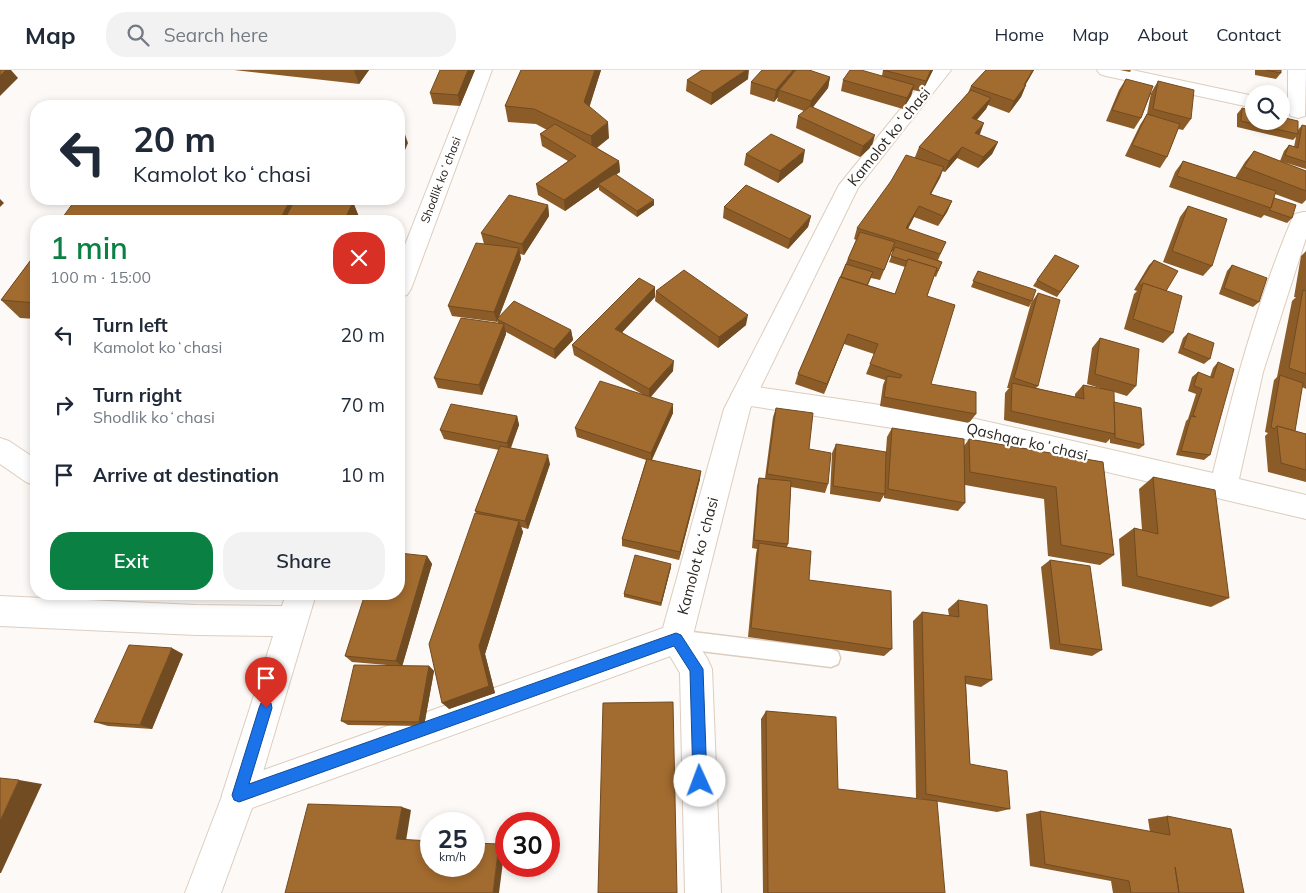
<!DOCTYPE html>
<meta charset="utf-8">
<style>
body{margin:0;font-family:Mulish,sans-serif;background:#f2f2f3;color:#1f2937;height:100vh;display:flex;flex-direction:column;font-size:19px;white-space:nowrap}
*{box-sizing:border-box;margin:0}
p{font-size:16px;color:#747a83}
.icon{flex:none;width:28px;height:28px;fill:none;stroke:currentColor;stroke-width:2;stroke-linecap:round;stroke-linejoin:round}
.map{position:relative;flex:1;overflow:hidden}
.side{position:absolute;left:30px;top:145px;width:375px;height:385px;display:flex;flex-direction:column;background:#fff;border-radius:20px;box-shadow:0 2px 8px #0003}
.side>*{flex:none}
.top-card{position:absolute;left:30px;top:30px;width:375px;height:105px;border-radius:20px;box-shadow:0 2px 8px #0003;background:#fff;color:#1f2937;overflow:hidden}
.buttons{position:absolute;left:1245px;top:15px;display:grid;gap:10px}
.buttons a{display:grid;place-items:center;width:45px;height:45px;border-radius:50%;background:#fff;box-shadow:0 2px 8px #0003;font-size:25px}
.speed{position:absolute;left:420px;top:742px;display:flex;gap:10px;font-size:25px;font-weight:700;text-align:center}
.speed>*{display:grid;place-content:center;width:65px;height:65px;border-radius:50%;background:#fff;box-shadow:0 2px 8px #0003;line-height:1}
.speed small{font-size:12px;font-weight:400}
.speed .limit{border:8px solid #d22;background:#fff;color:#111}
.pin{position:absolute;display:grid;place-items:center;width:42px;height:42px;color:#fff;margin:-51px -21px;border-radius:50% 50% 50% 0;rotate:-45deg;box-shadow:0 0 5px #0007}
.pin .icon{rotate:45deg}
.me{position:absolute;width:55px;margin:-28px;rotate:358deg;stroke-linejoin:round;filter:drop-shadow(0 0 4px #0008)}
.turn{display:flex;align-items:center;gap:18px;height:105px;padding:0 20px;font-size:22px}
.turn .icon{width:65px;height:65px;stroke-width:2.5}
.turn b{display:block;font-size:35px;line-height:42px}
.round{display:grid;place-items:center;flex:none;width:52px;height:52px;border-radius:20px;background:#f2f2f3}
.headline{display:flex;align-items:center;justify-content:space-between;height:85px;padding:0 20px}
h1{font-size:30px;font-weight:600;line-height:38px;color:#0b8043}
.action{display:flex;gap:10px;margin-top:auto;padding:10px 20px}
.action a{flex:1;height:58px;border-radius:20px;background:#0b8043;color:#fff;font-size:20px;font-weight:600;line-height:58px;text-align:center}
.action a+a{background:#f2f2f3;color:#1f2937}
ul{padding:0;list-style:none}
li{display:flex;align-items:center;gap:15px;height:70px;padding:0 20px}
li div{flex:1}
li b{display:block;font-size:19px}
li em{font-style:normal}
header{display:flex;align-items:center;gap:30px;box-sizing:border-box;height:70px;padding:0 25px;background:#fff;border-bottom:1px solid #e0e1e3}
header strong{font-size:24px}
nav{display:flex;gap:28px;margin-inline-start:auto;font-size:18px}
.search{width:350px;height:45px;background:#f2f2f3;display:flex;align-items:center;gap:12px;box-sizing:border-box;padding:0 18px;border-radius:20px;color:#747a83;font-size:19px}
.map>svg:first-child{display:block}
.lines{fill:none;stroke-linecap:round;stroke-linejoin:round}
.lane-casing{stroke:#ddcdbe;stroke-width:3}
.street-casing{stroke:#ddcdbe;stroke-width:2}
.secondary-casing{stroke:#ddcdbe;stroke-width:2}
.lane{fill:#fff;fill-rule:evenodd}
.street{fill:#fff;fill-rule:evenodd}
.secondary{fill:#fff;fill-rule:evenodd}
.wall{fill:#8b5c28;fill-rule:evenodd}
.shaded-wall{fill:#714b21}
.building{fill:#a26b2f;stroke:#714b21}
.route{fill:#1a73e8;stroke:#114b97}
.labels{text-anchor:middle;stroke-width:4.5;stroke-linejoin:round;paint-order:stroke}
.far-street-label{font-size:12px;fill:#2a241f;stroke:#fff}
.street-label{font-size:15px;fill:#2a241f;stroke:#fff}
</style>
<header>
<strong>Map</strong>
<div class="search"><svg class="icon" aria-label="search" viewBox="0 0 24 24"><circle cx="10" cy="10" r="6"/><path d="M15 15l6 6"/></svg>Search here</div>
<nav><a>Home</a><a>Map</a><a>About</a><a>Contact</a></nav>
</header>
<div class="map">
<svg width="1306" height="823" viewBox="0 0 1306 823">
<rect width="100%" height="100%" fill="#fdf9f6"/>
<g class="lines">
<defs>
<polygon id="lane" points="676,560 831,579 838,582 840,588 838,594 831,597 676,578 670,575 667,569 670,563"/>
<g id="street">
<polygon points="474,0 492,0 411,219 407,225 399,227 399,190"/>
<polygon points="1097,0 1132,0 1254,26 1254,38 1106,6 1100,4"/>
<polygon points="1288,0 1306,0 1305,46 1298,48 1291,46 1288,42"/>
<path d="M1303 142H1306V168L1263 302 1239 409 1306 425V449L976 371 744 335 735 332 731 325 735 318 744 315 976 349 1213 403C1234 316 1257 232 1292 149L1295 144Z"/>
<polygon points="0,368 9,371 36,389 36,416 26,412 0,394"/>
<polygon points="286,524 316,524 256,725 251,737 239,742 227,737 222,725 273,566 196,565 0,556 0,526 196,535 282,536"/>
<polygon points="676,554 687,558 707,588 712,599 721,823 685,823 680,603 660,569 665,558"/>
</g>
<polygon id="secondary" points="932,0 951,0 858,118 750,339 692,569 687,580 252,738 221,823 185,823 227,713 663,558 724,339 839,115"/>
</defs>
<use href="#lane" class="lane-casing"/>
<use href="#street" class="street-casing"/>
<use href="#secondary" class="secondary-casing"/>
<use href="#lane" class="lane"/>
<use href="#street" class="street"/>
<use href="#secondary" class="secondary"/>
</g>
<g class="wall">
<polygon points="234,0 369,0 359,14"/>
<polygon points="475,0 460,36 433,34 430,23"/>
<polygon points="521,0 601,0 589,37 609,68 597,78 619,91 620,102 616,104 654,135 637,147 599,120 599,117 565,141 538,125 536,114 568,91 542,76 540,64 547,60 536,54 508,52 505,36"/>
<polygon points="883,0 933,0 922,22 913,20 911,26 903,39 841,21 843,10 882,6"/>
<path d="M986 0H1034L1025 15H1026L1021 27 1009 43 988 35 986 39 977 50 979 65 998 72 992 84 978 98 957 88 945 102 942 101 931 124 952 131 947 142 938 156 914 147 908 159 946 172 938 190 942 192 936 207 934 206 927 226 931 314 976 344 969 353 880 336 883 315 885 310 866 304 874 284 844 274 824 324 795 314 798 304 856 170 854 169 857 158 915 87 919 77 968 23 971 16ZM892 181 893 182 889 192 905 197 895 224 868 215 871 208 880 210Z"/>
<polygon points="1120,0 1131,0 1130,2"/>
<polygon points="1255,0 1281,0 1281,3 1276,9 1255,5"/>
<polygon points="830,7 828,18 813,37 872,76 860,87 796,58 798,46 804,41 777,31 778,27 774,32 750,24 751,12"/>
<polygon points="748,9 711,35 686,21 687,10"/>
<polygon points="1126,9 1151,23 1158,11 1191,49 1183,60 1178,59 1167,87 1160,98 1125,86 1140,55 1147,44 1151,23 1141,48 1134,59 1106,51 1119,20"/>
<polygon points="1242,38 1298,60 1302,55 1306,56 1306,99 1280,91 1284,81 1289,75 1294,77 1296,67 1293,70 1237,57 1237,44"/>
<polygon points="1254,81 1306,101 1306,130 1302,134 1275,124 1274,128 1292,148 1287,153 1264,145 1261,148 1169,117 1175,102 1183,91 1235,108 1245,92"/>
<polygon points="746,84 803,92 778,113 744,95"/>
<polygon points="76,129 349,129 347,131 353,132 359,147"/>
<polygon points="548,135 549,146 524,185 520,184 521,189 499,247 571,260 573,270 555,289 506,262 506,264 482,325 438,318 434,308 498,253 497,251 497,252 452,246 448,236 484,174 481,163"/>
<polygon points="1188,136 1212,196 1203,206 1163,192 1180,147"/>
<polygon points="724,137 811,146 808,157 788,179 723,148"/>
<polygon points="1306,181 1306,319 1302,317 1295,361 1306,364 1306,412 1268,402 1265,366 1268,363 1265,362 1274,310 1277,307 1292,231 1296,227 1294,227 1301,186"/>
<polygon points="36,183 36,249 20,248 1,230"/>
<polygon points="1154,190 1166,221 1173,263 1163,273 1124,259 1134,224 1137,221 1134,220 1149,195"/>
<polygon points="1232,195 1259,232 1253,237 1219,224 1227,201"/>
<polygon points="1079,196 1057,227 1033,216 1037,210"/>
<polygon points="978,201 1032,231 1029,237 971,217"/>
<polygon points="655,217 655,227 622,262 673,301 651,327 673,343 652,390 700,409 679,490 622,476 622,469 646,390 577,367 575,358 642,324 574,285 572,275"/>
<polygon points="656,221 746,255 718,278 655,231"/>
<polygon points="1038,223 1038,316 1036,318 1075,327 1075,324 1083,315 1106,320 1087,314 1092,278 1100,268 1136,316 1127,326 1114,322 1114,332 1144,375 1139,379 1110,373 1110,369 1106,373 1004,350 1005,323 1009,318 1007,318 1031,233"/>
<polygon points="1188,263 1210,289 1204,294 1178,283 1183,268"/>
<polygon points="1218,292 1210,385 1204,390 1176,385 1186,351 1188,349 1196,324 1188,321 1192,307 1198,302 1210,307 1213,298"/>
<polygon points="776,338 809,379 828,414 825,423 791,417 788,474 787,477 809,510 892,579 884,586 748,567 756,484 757,479 752,478 757,416 759,408 765,408 773,347"/>
<polygon points="517,346 519,355 511,378 550,394 528,459 521,457 523,462 485,584 495,623 449,639 477,444 475,441 499,380 444,369 440,360"/>
<polygon points="892,358 964,376 969,369 1103,392 1114,485 1100,495 1048,486 1044,429 965,415 965,433 958,441 884,428 884,425 880,432 830,424 832,383 836,374 885,394 887,367"/>
<polygon points="1153,407 1229,528 1211,537 1122,516 1119,469 1134,458 1142,460 1139,419"/>
<polygon points="427,486 432,494 402,596 429,596 434,601 424,656 348,655 341,651 387,595 352,592 345,586"/>
<polygon points="1050,490 1102,580 1092,586 1050,579 1041,497"/>
<polygon points="671,497 661,536 624,527 624,524"/>
<polygon points="958,530 992,610 981,617 966,614 970,694 1010,739 997,742 916,728 913,551 922,542 949,546 948,539"/>
<polygon points="183,584 152,659 108,656 94,652"/>
<polygon points="766,641 838,719 945,823 763,823 761,649"/>
<polygon points="1040,741 1150,762 1148,749 1167,746 1244,823 1113,823 1111,811 1030,796 1026,744"/>
</g>
<g class="shaded-wall">
<polygon points="6,0 11,0 18,8 0,26 0,6"/>
<polygon points="354,0 369,0 359,14"/>
<polygon points="468,0 475,0 460,36 458,25"/>
<polygon points="595,0 601,0 586,48 584,32"/>
<polygon points="746,0 749,0 748,9 711,35 712,23"/>
<polygon points="793,0 796,0 779,20 778,27 774,32 776,20"/>
<polygon points="931,0 933,0 922,22 926,11"/>
<polygon points="1033,0 1034,0 1022,21 1026,15 1021,27 1009,43 1014,31"/>
<polygon points="830,7 828,18 809,42 811,31"/>
<polygon points="914,15 911,26 903,39 907,28"/>
<polygon points="991,28 986,39 968,59 972,48"/>
<polygon points="608,52 609,68 592,81 591,66"/>
<polygon points="401,53 408,73 399,94 399,59"/>
<polygon points="984,53 980,64 970,74 975,63"/>
<polygon points="875,65 872,76 860,87 863,76"/>
<polygon points="998,72 992,84 978,98 983,87"/>
<polygon points="962,77 957,88 945,102 949,91"/>
<polygon points="805,80 803,92 778,113 780,101"/>
<polygon points="619,91 620,102 600,116 598,114 599,117 565,141 564,130"/>
<polygon points="944,97 940,108 925,135 930,124"/>
<polygon points="0,129 4,133 0,137"/>
<polygon points="291,129 296,129 299,151 279,151"/>
<polygon points="334,129 349,129 341,145"/>
<polygon points="654,130 654,135 637,147 637,141"/>
<polygon points="952,131 947,142 938,156 943,146"/>
<polygon points="353,132 359,147 358,151 344,151"/>
<polygon points="548,135 549,146 524,185 522,174"/>
<polygon points="919,136 914,147 902,169 906,158"/>
<polygon points="811,146 808,157 788,179 790,169"/>
<polygon points="519,178 521,189 498,249 497,249 497,252 494,242"/>
<polygon points="655,217 655,227 616,269 615,259"/>
<polygon points="748,245 746,255 718,278 719,267"/>
<polygon points="504,254 506,264 482,325 479,315"/>
<polygon points="571,260 573,270 555,289 554,279"/>
<polygon points="848,264 824,324 827,314"/>
<polygon points="674,291 673,301 649,328 649,319"/>
<polygon points="673,334 673,343 651,391 651,383"/>
<polygon points="517,346 519,355 509,381 507,373"/>
<polygon points="548,385 550,394 528,459 525,451"/>
<polygon points="701,401 700,409 679,490 680,482"/>
<polygon points="519,451 523,462 485,584 495,623 449,639 442,633 479,576"/>
<polygon points="427,486 432,494 402,597 396,591"/>
<polygon points="671,494 671,497 661,536 661,533"/>
<polygon points="172,578 183,584 152,659 140,655"/>
<polygon points="429,596 434,601 424,656 419,652"/>
<polygon points="19,710 42,714 1,803 0,803 0,751"/>
<polygon points="402,737 411,740 406,771 396,769"/>
<polygon points="499,774 505,776 499,823 493,823"/>
</g>
<g class="building">
<polygon points="0,0 6,0 0,6"/>
<polygon points="440,0 468,0 458,25 430,23"/>
<polygon points="521,0 595,0 584,32 608,52 591,66 534,39 505,36"/>
<polygon points="702,0 746,0 712,23 687,10"/>
<polygon points="762,0 793,0 776,20 751,12"/>
<polygon points="796,0 809,0 830,7 811,31 779,20"/>
<polygon points="850,0 861,0 914,15 907,28 843,10"/>
<polygon points="883,0 931,0 926,11"/>
<polygon points="986,0 1033,0 1024,15 1026,15 1014,31 971,16"/>
<polygon points="1266,0 1281,0 1281,3"/>
<polygon points="1126,9 1153,16 1141,48 1112,40"/>
<polygon points="1158,11 1194,20 1191,49 1153,39"/>
<polygon points="971,20 991,28 972,48 984,53 975,63 998,72 983,87 962,77 949,91 919,77"/>
<polygon points="810,36 875,65 863,76 798,46"/>
<polygon points="1242,38 1254,41 1254,51 1281,51 1281,47 1298,51 1298,64 1241,51"/>
<polygon points="1147,44 1180,54 1167,87 1132,75"/>
<polygon points="399,53 401,53 399,59"/>
<polygon points="555,54 619,91 564,130 536,114 576,86 540,64"/>
<polygon points="1302,55 1306,56 1306,92 1285,85 1289,75 1298,78"/>
<polygon points="771,64 805,80 780,101 746,84"/>
<polygon points="1254,81 1306,101 1306,121 1244,97"/>
<polygon points="906,85 944,97 930,124 952,131 943,146 919,136 906,158 946,172 940,184 857,158 891,111"/>
<polygon points="1183,91 1276,121 1271,138 1177,106"/>
<polygon points="615,104 654,130 637,141 598,114"/>
<polygon points="746,115 811,146 790,169 724,137"/>
<polygon points="509,125 548,135 522,174 481,163"/>
<polygon points="1274,128 1296,135 1292,148 1269,140 1271,138"/>
<polygon points="76,129 291,129 279,151 60,151"/>
<polygon points="295,129 301,129 353,132 344,151 284,151"/>
<polygon points="1188,136 1227,149 1212,196 1172,181"/>
<polygon points="860,162 895,172 884,200 848,189"/>
<polygon points="476,173 519,178 494,242 448,236"/>
<polygon points="895,177 942,192 938,201 936,201 937,198 908,189 907,191 891,186"/>
<polygon points="36,183 36,233 1,230"/>
<polygon points="1055,185 1079,196 1060,222 1037,210"/>
<polygon points="908,189 937,198 927,226 955,235 931,314 976,322 976,344 884,327 887,306 900,308 902,305 870,294 878,274 848,264 827,314 798,304 840,207 895,224"/>
<polygon points="1154,190 1178,201 1166,221 1143,213 1141,216 1139,214"/>
<polygon points="846,194 873,202 867,215 841,207"/>
<polygon points="1232,195 1267,208 1259,232 1224,218"/>
<polygon points="684,200 748,245 719,267 656,221"/>
<polygon points="978,201 1036,220 1032,231 973,211"/>
<polygon points="639,208 655,217 615,259 674,291 649,319 572,275"/>
<polygon points="1143,213 1182,226 1173,263 1133,249"/>
<polygon points="1303,220 1306,221 1306,304 1289,298"/>
<polygon points="1038,223 1060,230 1038,316 1014,308"/>
<polygon points="514,231 571,260 554,279 497,249"/>
<polygon points="461,248 504,254 479,315 434,308"/>
<polygon points="1188,263 1214,273 1210,289 1183,278"/>
<polygon points="1100,268 1139,279 1136,316 1095,304"/>
<polygon points="1218,292 1234,299 1210,385 1181,381 1191,346 1196,347 1193,345 1202,319 1194,316 1198,302 1213,308"/>
<polygon points="1280,305 1303,313 1295,361 1277,356 1274,359 1271,357"/>
<polygon points="600,311 673,334 651,383 575,358"/>
<polygon points="1012,313 1084,329 1083,315 1114,321 1115,364 1011,341"/>
<polygon points="1114,332 1141,338 1144,375 1115,368 1115,364"/>
<polygon points="451,334 517,346 507,373 440,360"/>
<polygon points="776,338 813,343 809,379 831,383 828,414 767,404"/>
<polygon points="1277,356 1306,364 1306,400 1281,393"/>
<polygon points="892,358 964,369 965,433 888,419"/>
<polygon points="969,369 1103,392 1114,485 1061,475 1056,417 970,402"/>
<polygon points="836,374 886,382 885,424 833,416"/>
<polygon points="500,376 548,385 525,451 475,441"/>
<polygon points="647,389 701,401 680,482 622,469"/>
<polygon points="1153,407 1215,420 1229,528 1137,506 1134,458 1158,464"/>
<polygon points="759,408 791,411 788,474 754,470"/>
<polygon points="475,443 519,451 479,576 489,616 442,633 429,574"/>
<polygon points="759,473 811,481 809,510 891,521 892,579 751,558"/>
<polygon points="399,483 427,486 396,591 345,586 365,524 399,524"/>
<polygon points="635,485 671,494 661,533 624,524"/>
<polygon points="1050,490 1090,496 1102,580 1060,574"/>
<polygon points="958,530 987,535 992,610 965,606 970,694 1007,701 1010,739 926,724 922,542 959,547"/>
<polygon points="129,575 172,578 140,655 94,652"/>
<polygon points="354,595 429,596 419,652 341,651"/>
<polygon points="673,632 677,823 598,823 603,633"/>
<polygon points="766,641 836,647 838,719 937,731 945,823 768,823"/>
<polygon points="0,708 19,710 0,751"/>
<polygon points="308,734 402,737 396,769 431,771 431,796 474,796 474,773 499,774 493,823 285,823"/>
<polygon points="1040,741 1170,765 1167,746 1231,759 1244,823 1179,823 1175,797 1179,823 1131,823 1129,811 1045,794"/>
</g>
<polygon class="route" points="676,563 681,565 703,599 707,711 705,716 700,718 695,716 693,711 690,601 674,576 239,732 234,730 232,725 259,638 261,633 266,631 271,633 272,638 249,714"/>
<g class="labels">
<g class="far-street-label">
<text transform="translate(441 110) rotate(-69)" y="4">Shodlik koʻchasi</text>
</g>
<g class="street-label">
<text transform="translate(889 67) rotate(-51)" y="5">Kamolot koʻchasi</text>
<text transform="translate(1027 372) rotate(13)" y="5">Qashqar koʻchasi</text>
<text transform="translate(698 486) rotate(-75)" y="5">Kamolot koʻchasi</text>
</g>
</g>
</svg>
<div class="buttons">
<a><svg class="icon" aria-label="search" viewBox="0 0 24 24"><circle cx="10" cy="10" r="6"/><path d="M15 15l6 6"/></svg></a>
</div>
<div class="speed"><div>25<small>km/h</small></div><div class="limit">30</div></div>
<div class="pin" style="left:266px;top:638px;background:#d93025"><svg class="icon" aria-label="arrive" viewBox="0 0 24 24"><path d="M6 21V4h12l-3 4 3 4H6"/></svg></div>
<svg class="me" style="left:700px;top:711px" viewBox="-20 -20 40 40"><circle r="19" fill="#fff"/><path d="M0-13L10 11 0 6-10 11z" fill="#1a73e8"/></svg>
<div class="top-card">
<div class="turn"><svg class="icon" aria-label="left" viewBox="0 0 24 24"><path d="M17 20v-9H6M10 6l-5 5 5 5"/></svg><div><b>20 m</b>Kamolot koʻchasi</div></div>
</div>
<section class="side">
<div class="headline"><div><h1>1 min</h1><p>100 m · 15:00</p></div><a class="round" style="background:#d93025;color:#fff"><svg class="icon" aria-label="close" viewBox="0 0 24 24"><path d="M6 6l12 12M18 6L6 18"/></svg></a></div>
<ul>
<li><svg class="icon" aria-label="left" viewBox="0 0 24 24"><path d="M17 20v-9H6M10 6l-5 5 5 5"/></svg><div><b>Turn left</b><p>Kamolot koʻchasi</p></div><em>20 m</em></li>
<li><svg class="icon" aria-label="right" viewBox="0 0 24 24"><path d="M7 20v-9h11M14 6l5 5-5 5"/></svg><div><b>Turn right</b><p>Shodlik koʻchasi</p></div><em>70 m</em></li>
<li><svg class="icon" aria-label="arrive" viewBox="0 0 24 24"><path d="M6 21V4h12l-3 4 3 4H6"/></svg><div><b>Arrive at destination</b></div><em>10 m</em></li>
</ul>
<div class="action"><a>Exit</a><a>Share</a></div>
</section>
</div>
